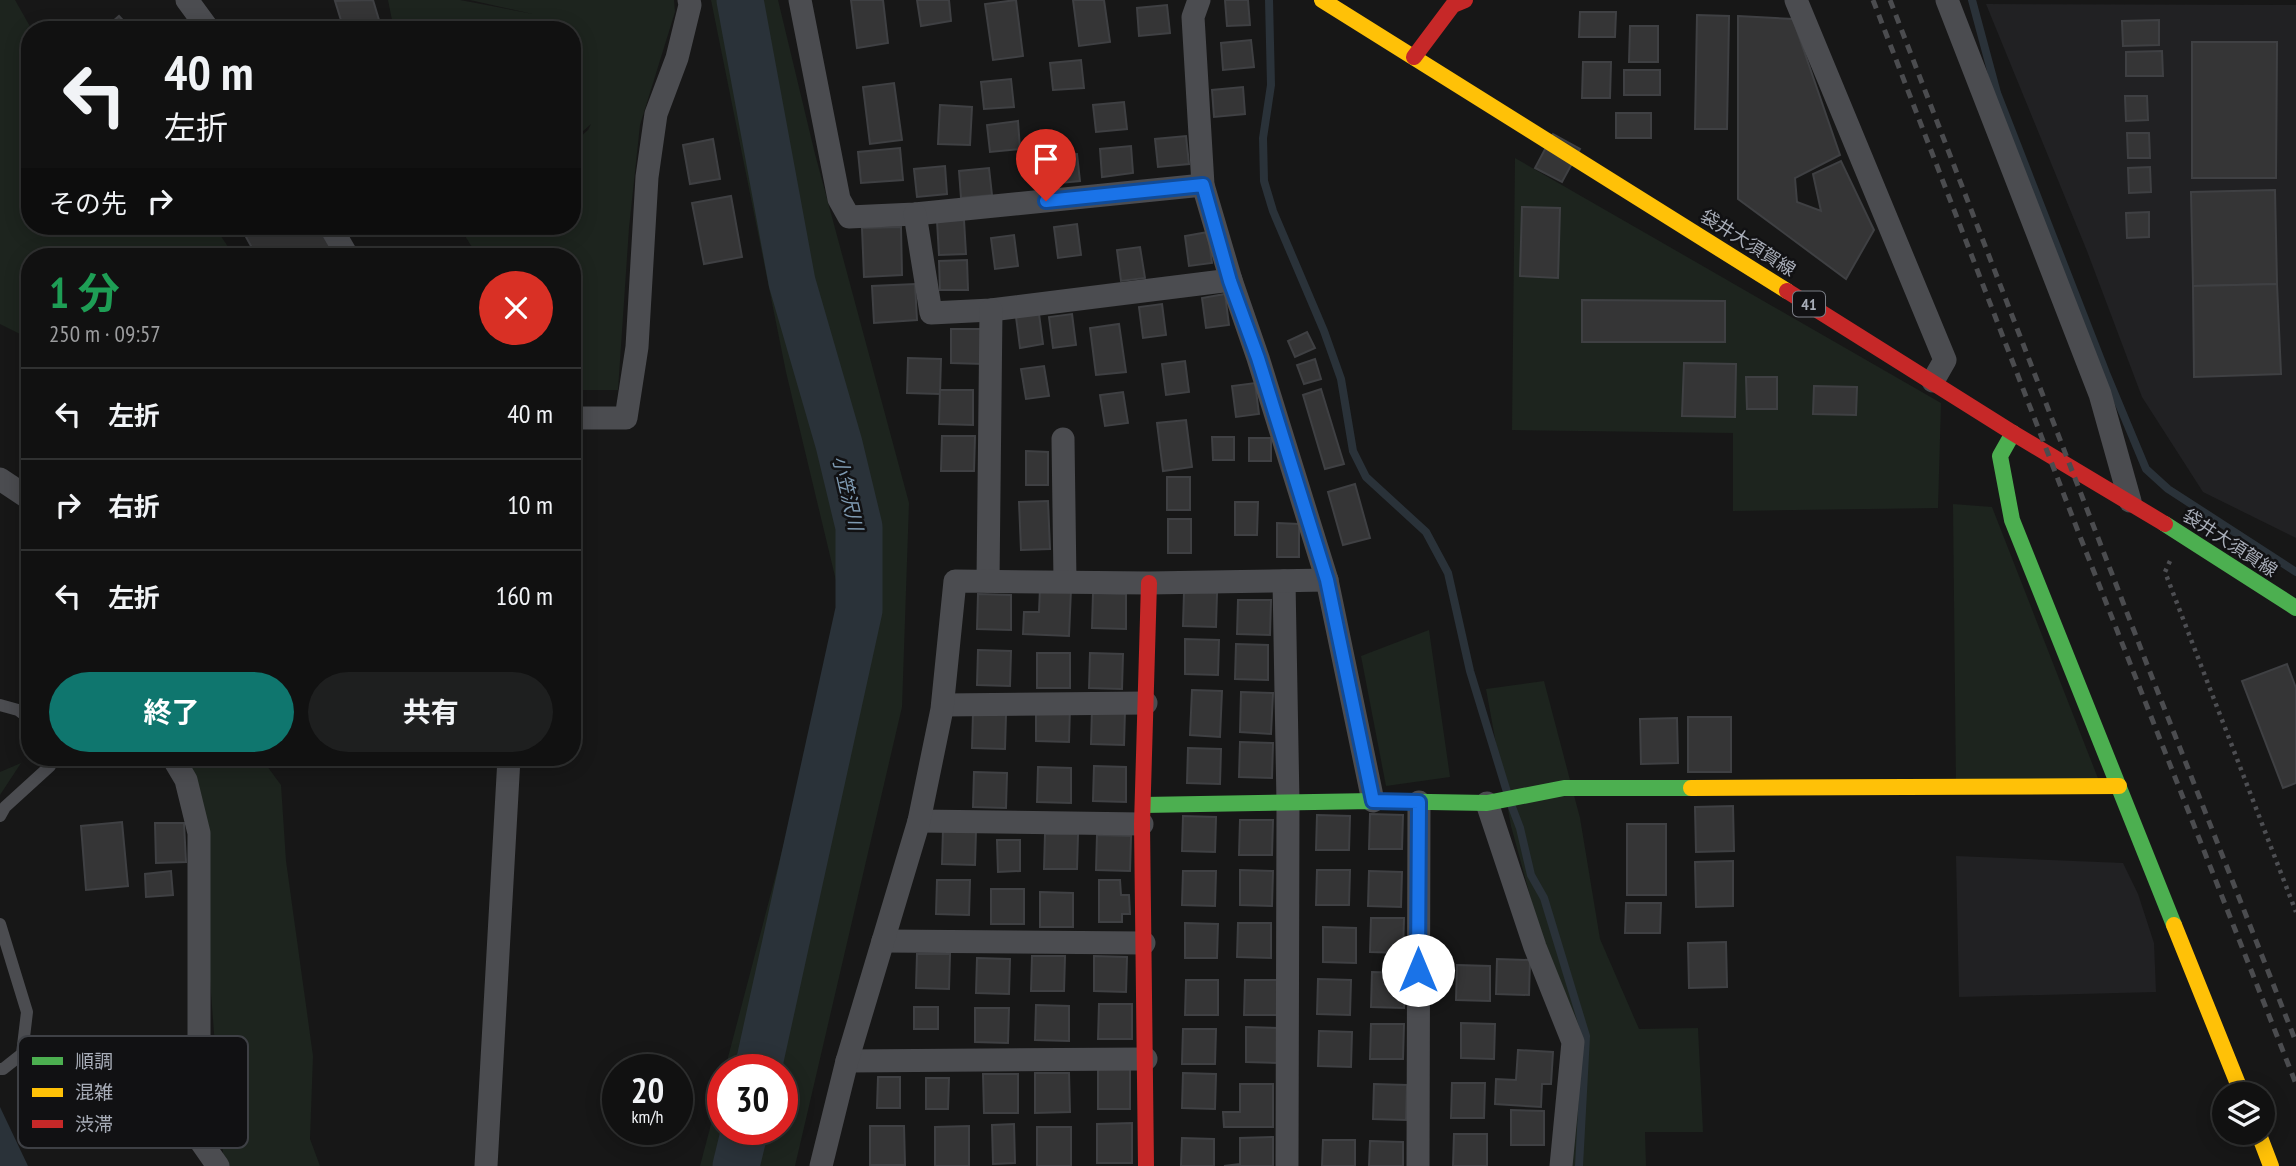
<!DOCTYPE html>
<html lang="ja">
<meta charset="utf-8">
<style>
body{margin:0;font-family:"PT Sans Narrow","Noto Sans JP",sans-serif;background:#1e1f1f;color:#f1f3f6;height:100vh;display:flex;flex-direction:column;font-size:26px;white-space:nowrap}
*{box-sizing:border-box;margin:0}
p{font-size:23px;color:#9c9d9f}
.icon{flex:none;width:38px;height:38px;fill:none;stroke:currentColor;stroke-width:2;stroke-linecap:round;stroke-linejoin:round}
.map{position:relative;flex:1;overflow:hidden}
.side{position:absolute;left:21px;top:248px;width:560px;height:518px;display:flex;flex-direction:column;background:#111;border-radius:28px;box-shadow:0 4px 18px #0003,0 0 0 2px #303131}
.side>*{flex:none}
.hud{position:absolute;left:21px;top:21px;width:560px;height:214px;border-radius:28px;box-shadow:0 4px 18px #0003,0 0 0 2px #303131;background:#111;color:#f1f3f6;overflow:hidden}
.controls{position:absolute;left:2212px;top:1082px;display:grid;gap:14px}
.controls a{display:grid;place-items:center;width:63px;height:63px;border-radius:50%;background:#111;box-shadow:0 4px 18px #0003,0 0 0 2px #303131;font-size:35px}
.speed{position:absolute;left:602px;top:1054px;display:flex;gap:14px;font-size:35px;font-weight:700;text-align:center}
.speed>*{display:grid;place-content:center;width:91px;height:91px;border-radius:50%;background:#111;box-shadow:0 4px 18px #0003,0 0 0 2px #303131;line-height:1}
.speed small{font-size:18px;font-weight:400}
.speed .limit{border:10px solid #d22;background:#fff;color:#111}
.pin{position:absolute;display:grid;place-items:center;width:60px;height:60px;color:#fff;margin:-72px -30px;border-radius:50% 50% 50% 0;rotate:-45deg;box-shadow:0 0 7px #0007}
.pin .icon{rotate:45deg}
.me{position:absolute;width:77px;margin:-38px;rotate:0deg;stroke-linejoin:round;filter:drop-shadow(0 0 5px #0008)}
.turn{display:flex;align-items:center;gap:24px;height:147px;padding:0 28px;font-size:32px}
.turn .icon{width:91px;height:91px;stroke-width:2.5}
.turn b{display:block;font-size:49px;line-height:60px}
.then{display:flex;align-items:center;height:66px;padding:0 28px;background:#0003;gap:14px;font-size:26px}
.round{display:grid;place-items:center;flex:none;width:74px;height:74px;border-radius:37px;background:#1e1f1f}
.summary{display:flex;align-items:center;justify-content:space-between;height:119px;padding:0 28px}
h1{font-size:42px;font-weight:700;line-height:52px;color:#1e9e55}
.cta{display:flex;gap:14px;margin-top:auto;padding:14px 28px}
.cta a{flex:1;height:80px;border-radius:42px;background:#0f766e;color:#fff;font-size:28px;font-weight:700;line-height:80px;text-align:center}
.cta a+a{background:#1e1f1f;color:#f1f3f6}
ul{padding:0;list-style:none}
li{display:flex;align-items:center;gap:21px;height:91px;padding:0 28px;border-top:2px solid #303131}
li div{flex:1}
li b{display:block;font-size:26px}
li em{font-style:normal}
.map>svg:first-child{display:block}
.built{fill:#212123}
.green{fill:#1d241e}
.water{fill:#2a3239}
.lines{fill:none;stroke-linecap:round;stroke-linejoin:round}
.stream{stroke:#2a3239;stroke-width:8}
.river{stroke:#2a3239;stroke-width:47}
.building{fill:#353536;stroke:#3f4043;stroke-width:2}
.path{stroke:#4d4e52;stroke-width:4.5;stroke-dasharray:3.5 5;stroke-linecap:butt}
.lane{stroke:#4b4c50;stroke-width:12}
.street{stroke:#4b4c50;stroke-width:23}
.fast{stroke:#4caf50;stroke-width:16}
.slow{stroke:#ffc107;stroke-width:16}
.jam{stroke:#c62828;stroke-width:16}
.rail{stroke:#4b4c4f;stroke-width:5;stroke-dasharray:9 7;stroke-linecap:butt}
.route-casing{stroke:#114b97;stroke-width:18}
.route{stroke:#1a73e8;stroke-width:12}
.labels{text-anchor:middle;stroke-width:5;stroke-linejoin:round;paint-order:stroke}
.shield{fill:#111113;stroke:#7b7e86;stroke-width:2}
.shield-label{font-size:16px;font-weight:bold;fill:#a8adb8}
.street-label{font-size:18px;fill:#a8adb8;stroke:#111113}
.water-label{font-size:19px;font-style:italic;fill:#7f9bb3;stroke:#111113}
.key{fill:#111113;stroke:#3e4045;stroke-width:2}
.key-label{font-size:19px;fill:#a8adb8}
</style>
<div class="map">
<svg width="2296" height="1166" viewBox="0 0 2296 1166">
<rect width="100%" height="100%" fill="#171717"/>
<g class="built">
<polygon points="1986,4 2296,5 2296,538 2203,492 2142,397 2087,251"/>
<polygon points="1956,856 2123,863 2138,894 2154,943 2156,992 1959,997"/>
</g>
<g class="green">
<polygon points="0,0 15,0 32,30 30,30 30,226 214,226 235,257 30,257 30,339 0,324"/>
<polygon points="388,0 460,0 533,14 470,0 674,0 675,12 640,125 629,228 618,390 572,390 572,257 478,257 459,226 572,226 572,144 588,130 591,124 572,141 572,30 394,30"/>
<polygon points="711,0 778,0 815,154 909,503 902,707 795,1166 700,1166 723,1079 723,1129 782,1129 782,1069 725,1069 844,614 786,372"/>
<polygon points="1515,158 1941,403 1938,508 1733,511 1733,433 1512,430"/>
<polygon points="1953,504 1992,507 2101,786 1956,788"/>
<polygon points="1429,630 1450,777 1386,786 1361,656"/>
<polygon points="1544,681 1580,818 1600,939 1639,1029 1698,1028 1703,1132 1645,1132 1646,1166 1561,1166 1563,1017 1511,826 1486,689"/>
<polygon points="180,758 261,758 281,785 286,861 313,1056 310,1139 320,1166 224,1166 199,833"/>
<polygon points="21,763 0,795 0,772"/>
</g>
<polygon class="water" points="0,1107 28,1166 0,1166"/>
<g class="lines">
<g class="stream">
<polyline points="1269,0 1271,85 1263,138 1264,181 1273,211 1324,331 1341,379 1353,451 1366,477 1426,532 1448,573 1470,671 1507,792"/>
<polyline points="1972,0 1997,93 2106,373 2146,469 2168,489 2296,572"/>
<polyline points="1512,807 1520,828 1531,875 1544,898 1586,1036 1579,1166"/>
</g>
<g class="river">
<polyline points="740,0 792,282 839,444 859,527 859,610 758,1069"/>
<polyline points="736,1166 745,1129"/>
</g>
</g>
<g class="building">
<polygon points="373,0 382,30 344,30 335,1"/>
<polygon points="851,0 883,0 888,43 857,48"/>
<polygon points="917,0 949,0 951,21 921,26"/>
<polygon points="1016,0 1023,56 993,60 985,4"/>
<polygon points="1073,0 1104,0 1110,42 1079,46"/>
<polygon points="1225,0 1248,0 1250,25 1227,26"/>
<polygon points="1167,5 1170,33 1139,36 1137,8"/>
<polygon points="1580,12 1616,12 1615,37 1579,37"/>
<polygon points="1697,15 1729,16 1727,129 1695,129"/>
<polygon points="119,16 132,30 103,30"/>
<polygon points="1738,16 1793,19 1840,155 1795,178 1797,202 1821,211 1813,174 1841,161 1874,230 1846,279 1738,199"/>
<polygon points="2159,20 2159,45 2123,46 2122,21"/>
<polygon points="1630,26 1658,26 1658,62 1629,62"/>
<polygon points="1251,40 1254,67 1223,70 1221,43"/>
<polygon points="2192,42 2277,42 2276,178 2192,178"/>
<polygon points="2162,51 2163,76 2126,76 2126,52"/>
<polygon points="1081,60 1084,88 1053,90 1050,63"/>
<polygon points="1583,62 1611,62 1610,98 1582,98"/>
<rect x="1624" y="70" width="36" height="25"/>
<polygon points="1011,79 1014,107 984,109 981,82"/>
<polygon points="894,83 902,140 870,144 863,87"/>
<polygon points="1243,87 1245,114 1214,117 1212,90"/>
<polygon points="2125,96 2147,96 2148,120 2126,121"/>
<polygon points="1124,102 1127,129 1096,132 1093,105"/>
<polygon points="940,105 972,107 970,145 938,144"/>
<rect x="1616" y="113" width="35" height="25"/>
<polygon points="1018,121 1020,149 990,152 987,125"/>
<polygon points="2127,133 2149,133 2150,158 2128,158"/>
<polygon points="1553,134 1580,149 1562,182 1535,168"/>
<polygon points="1186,136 1189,164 1158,167 1155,139"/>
<polygon points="713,139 720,179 690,184 683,145"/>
<polygon points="1131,146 1133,173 1102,177 1100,149"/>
<polygon points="900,148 903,180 861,183 858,152"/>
<polygon points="1077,154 1080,181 1049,184 1047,157"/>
<polygon points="945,166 947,194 917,197 914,169"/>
<polygon points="2150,167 2151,192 2129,193 2128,168"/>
<polygon points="989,168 992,195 961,198 959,171"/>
<polygon points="2275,190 2277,284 2193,286 2191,192"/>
<polygon points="731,196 742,257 704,264 692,203"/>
<polygon points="1522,207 1560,208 1558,278 1520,276"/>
<polygon points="2149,212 2149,237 2127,238 2126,213"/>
<polygon points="964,220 966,254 939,255 937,221"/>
<polygon points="1077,224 1081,255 1058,258 1054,227"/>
<polygon points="240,226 325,226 345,257 257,257"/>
<polygon points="901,227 902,275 864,277 862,228"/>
<polygon points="1208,232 1212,263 1189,266 1185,236"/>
<polygon points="1014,235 1018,266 995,269 991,238"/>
<polygon points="1140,247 1145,278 1121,281 1117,250"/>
<polygon points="967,260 968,290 940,290 939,261"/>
<polygon points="915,284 917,320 874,323 872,286"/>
<polygon points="2277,284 2281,374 2194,377 2193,286"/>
<polygon points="1225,294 1229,325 1206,328 1202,298"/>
<polygon points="1582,300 1725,301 1725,342 1582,342"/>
<polygon points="1162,304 1166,335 1143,338 1139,307"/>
<polygon points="1039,314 1043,344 1020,348 1016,317"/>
<polygon points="1072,314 1076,345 1053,348 1049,317"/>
<polygon points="1119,324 1126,372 1096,375 1090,328"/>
<polygon points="951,329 985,329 984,364 951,363"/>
<polygon points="1307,332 1315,348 1295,357 1288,341"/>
<polygon points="908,358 941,359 940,394 907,393"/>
<polygon points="1315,359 1321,379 1304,384 1297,365"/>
<polygon points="1185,361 1189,392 1166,395 1162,364"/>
<polygon points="1684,363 1736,364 1735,417 1682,416"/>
<polygon points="1044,366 1049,396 1026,399 1021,369"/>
<polygon points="1746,377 1777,377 1777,409 1747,409"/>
<polygon points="1255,383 1259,414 1236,417 1232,386"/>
<polygon points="1814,386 1857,387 1856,415 1813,414"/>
<polygon points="1321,389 1344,464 1325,469 1303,395"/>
<polygon points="940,390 973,390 973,425 939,424"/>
<polygon points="1123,392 1128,423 1105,426 1100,395"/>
<polygon points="1186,420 1192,467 1163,471 1157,423"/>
<polygon points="942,436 975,436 974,471 941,471"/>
<polygon points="1212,437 1234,437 1234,460 1213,460"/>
<rect x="1249" y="438" width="22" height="23"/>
<polygon points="1026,451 1048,452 1048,485 1026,485"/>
<rect x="1167" y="477" width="23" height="33"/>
<polygon points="1355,484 1370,538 1343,545 1328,492"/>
<polygon points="1048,501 1050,549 1021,550 1019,502"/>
<polygon points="1235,502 1258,502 1257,535 1235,535"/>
<rect x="1168" y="519" width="23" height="34"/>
<polygon points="1277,523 1299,524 1299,557 1277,557"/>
<polygon points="1040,588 1071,589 1069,636 1023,634 1024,612 1039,612"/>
<polygon points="1184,592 1217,593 1216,627 1183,626"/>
<polygon points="1093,593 1126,594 1126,629 1092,628"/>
<polygon points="978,594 1011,595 1011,630 977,629"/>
<polygon points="1238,600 1271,600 1270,635 1237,634"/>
<polygon points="1185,639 1219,640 1218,675 1185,674"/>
<polygon points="1236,644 1268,645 1268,680 1235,679"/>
<polygon points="978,650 1011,651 1010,686 977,685"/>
<rect x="1037" y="653" width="33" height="35"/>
<polygon points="1090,653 1123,654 1122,689 1089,688"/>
<polygon points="2287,664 2296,688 2296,783 2283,788 2242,681"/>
<polygon points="1192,690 1222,691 1220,737 1190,735"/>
<polygon points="1241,692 1273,693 1271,734 1240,732"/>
<polygon points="1036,706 1070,707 1069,742 1036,741"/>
<polygon points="1092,709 1125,710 1124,745 1091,744"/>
<polygon points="973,713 1006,714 1005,749 972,748"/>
<rect x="1688" y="717" width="43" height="55"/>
<polygon points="1677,718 1678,763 1641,764 1640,719"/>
<polygon points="1240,742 1273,743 1272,778 1239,777"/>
<polygon points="1188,748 1221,749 1220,784 1187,783"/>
<polygon points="1094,766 1126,767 1126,802 1093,801"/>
<polygon points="1038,767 1071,768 1071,803 1037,802"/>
<polygon points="974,772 1007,773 1006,808 973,807"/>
<polygon points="1733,806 1734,851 1696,852 1695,807"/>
<polygon points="1370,814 1403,815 1402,849 1369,849"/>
<polygon points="1317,815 1350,816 1349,850 1316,850"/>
<polygon points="1183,816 1216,817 1215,852 1182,851"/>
<polygon points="1240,820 1273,820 1272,855 1239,855"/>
<polygon points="122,822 128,886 86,890 81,826"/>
<polygon points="155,823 184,823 186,862 156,863"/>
<rect x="1627" y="824" width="39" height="71"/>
<polygon points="943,829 976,830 975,865 942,864"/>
<polygon points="1045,834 1078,834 1077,869 1044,869"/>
<polygon points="1097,835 1131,836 1130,871 1096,870"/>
<polygon points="997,840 1020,840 1020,871 998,872"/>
<polygon points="1733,861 1733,906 1696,907 1695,862"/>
<polygon points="1240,870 1273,871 1272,906 1240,905"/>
<polygon points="1317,870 1350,870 1349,905 1316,905"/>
<polygon points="171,871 173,895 146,897 145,874"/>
<polygon points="1183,871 1216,871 1215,906 1182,905"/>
<polygon points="1369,871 1402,872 1401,907 1368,906"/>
<polygon points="937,880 970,880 969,915 936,914"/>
<polygon points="1099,880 1120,880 1121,895 1129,895 1130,914 1122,914 1122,922 1099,922"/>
<rect x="991" y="889" width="33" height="35"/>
<polygon points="1040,892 1073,893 1073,927 1040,927"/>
<polygon points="1626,903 1661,903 1660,933 1625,933"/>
<polygon points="1371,918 1404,918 1403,953 1370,952"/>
<polygon points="1185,923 1218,924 1217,958 1185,958"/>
<polygon points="1238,923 1271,923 1271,958 1237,957"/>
<polygon points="1323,927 1356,928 1356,963 1323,962"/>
<polygon points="1726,942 1727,987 1689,988 1688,943"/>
<polygon points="917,954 950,954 949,989 916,988"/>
<polygon points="1032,956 1065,956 1064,991 1031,991"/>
<polygon points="1094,956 1127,957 1126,992 1094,991"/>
<polygon points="977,958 1010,959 1009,994 976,993"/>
<polygon points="1497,959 1530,960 1529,995 1496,994"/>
<polygon points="1457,965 1490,966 1490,1001 1456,1000"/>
<polygon points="1372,972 1405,973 1404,1008 1371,1007"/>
<polygon points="1318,979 1351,980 1350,1015 1317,1014"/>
<polygon points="1186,980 1218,980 1218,1015 1185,1015"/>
<polygon points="1245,980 1278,980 1277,1015 1244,1015"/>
<polygon points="1099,1004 1132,1004 1132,1039 1098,1039"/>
<polygon points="1036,1005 1069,1006 1069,1041 1035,1040"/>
<rect x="914" y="1007" width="24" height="22"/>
<polygon points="975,1008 1009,1008 1008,1043 975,1042"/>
<polygon points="1461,1023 1495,1024 1494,1059 1461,1058"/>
<polygon points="1371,1024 1404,1024 1403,1059 1370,1059"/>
<polygon points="1246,1027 1279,1028 1279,1063 1246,1062"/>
<polygon points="1183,1029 1216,1029 1215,1064 1182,1064"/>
<polygon points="1319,1031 1352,1032 1351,1067 1318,1066"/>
<polygon points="1518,1050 1553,1052 1551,1084 1542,1084 1541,1107 1495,1104 1496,1079 1516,1080"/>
<rect x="1098" y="1067" width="32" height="42"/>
<polygon points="1035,1073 1069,1073 1070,1112 1035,1113"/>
<polygon points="1183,1073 1216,1074 1215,1109 1182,1108"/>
<polygon points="983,1074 1018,1074 1018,1113 984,1113"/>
<polygon points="878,1077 900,1077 900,1108 877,1108"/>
<polygon points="926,1078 949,1078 948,1109 926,1109"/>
<polygon points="1452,1083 1485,1083 1484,1118 1451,1118"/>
<polygon points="1240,1084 1273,1084 1273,1127 1224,1127 1223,1112 1240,1112"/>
<polygon points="1374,1084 1407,1085 1406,1120 1373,1119"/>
<polygon points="1511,1110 1544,1111 1544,1145 1511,1145"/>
<polygon points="1132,1123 1132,1163 1097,1163 1097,1124"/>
<polygon points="1014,1124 1015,1163 993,1164 992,1125"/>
<polygon points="870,1126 904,1126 905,1165 870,1165"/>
<polygon points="969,1126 969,1166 935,1166 935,1127"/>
<rect x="1037" y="1127" width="34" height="39"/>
<polygon points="1454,1134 1487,1134 1487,1166 1453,1166"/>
<polygon points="1273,1137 1273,1166 1224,1166 1240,1164 1240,1138"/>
<polygon points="1182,1138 1214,1139 1214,1166 1181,1166"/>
<polygon points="1323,1140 1355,1140 1355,1166 1322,1166"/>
<polygon points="1370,1141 1403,1142 1403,1166 1369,1166"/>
</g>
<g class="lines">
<polyline class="path" points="2170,561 2165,572 2296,912"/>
<g class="lane">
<polyline points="0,705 18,710 30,719"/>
<polyline points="0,816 5,807 50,766 52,758"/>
<polyline points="0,924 27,1012 22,1054 3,1069 0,1069"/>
</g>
<g class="street">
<polyline points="187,0 209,30"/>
<polyline points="800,0 839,199 849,217 915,214 1203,185"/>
<polyline points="1199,0 1193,17 1203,185 1231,280 1258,358 1327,580 1373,801"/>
<polyline points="1796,0 1945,360 1933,381"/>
<polyline points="1947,0 2100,394 2130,501"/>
<polyline points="915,214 931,313 991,310 1231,280"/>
<polyline points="330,226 348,257"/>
<polyline points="572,418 626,418 637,347 647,177 656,114 677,58 690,5 689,0"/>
<polyline points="1063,439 1065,581"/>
<polyline points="0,479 30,499"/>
<polyline points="988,581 991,310"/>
<polyline points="1284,581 1288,803 1287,1166"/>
<polyline points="943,705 1146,703"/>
<polyline points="173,758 186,780 199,833 199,1139 218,1166"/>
<polyline points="1487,803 1535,947 1573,1042 1561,1166"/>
<polyline points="919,821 1142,824"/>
<polyline points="883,941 1144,943"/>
<polyline points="847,1061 1146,1059"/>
<polyline points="486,1166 509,758"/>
<polyline points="821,1166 847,1061 919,821 942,709 955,581 1149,583 1327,580"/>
<polyline points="1418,1166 1419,802"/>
</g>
<g class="fast">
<polyline points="2013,433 2000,456 2012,520 2174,925"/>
<polyline points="2165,524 2296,608"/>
<polyline points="1143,805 1373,801 1487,803 1564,788 1691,788"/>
</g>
<g class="slow">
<polyline points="1322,0 1787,291"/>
<polyline points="1691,788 2119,786"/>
<polyline points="2174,925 2242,1094"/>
<polyline points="2258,1132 2271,1166"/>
</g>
<g class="jam">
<polyline points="1414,57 1453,5 1465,0"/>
<polyline points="1787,291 2013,433 2165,524"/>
<polyline points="1146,1166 1142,824 1149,583"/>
</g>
<g class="rail">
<polyline points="1873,0 2081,539 2296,1084"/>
<polyline points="1890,0 2148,667 2296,1042"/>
</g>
</g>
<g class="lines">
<defs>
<polyline id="route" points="1046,201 1203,185 1230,281 1258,358 1327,580 1373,801 1419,802 1418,970"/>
</defs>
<use href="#route" class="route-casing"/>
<use href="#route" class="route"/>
</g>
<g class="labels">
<rect class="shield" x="1793" y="291.5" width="32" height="25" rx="5"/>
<g class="shield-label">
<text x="1809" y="310">41</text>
</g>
<g class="street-label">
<text transform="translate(1748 243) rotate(32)" y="6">袋井大須賀線</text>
<text transform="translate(2230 543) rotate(33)" y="6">袋井大須賀線</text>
</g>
<g class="water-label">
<text transform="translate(848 493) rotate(77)" y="7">小笠沢川</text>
</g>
</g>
<rect x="18" y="1036" width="230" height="112" rx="10" class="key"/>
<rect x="32" y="1057" width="31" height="8" fill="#4caf50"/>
<rect x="32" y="1088" width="31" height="9" fill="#ffc107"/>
<rect x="32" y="1120" width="31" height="8" fill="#c62828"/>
<g class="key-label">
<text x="75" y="1068">順調</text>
<text x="75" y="1099">混雑</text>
<text x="75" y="1131">渋滞</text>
</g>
</svg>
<div class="controls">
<a><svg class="icon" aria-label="layers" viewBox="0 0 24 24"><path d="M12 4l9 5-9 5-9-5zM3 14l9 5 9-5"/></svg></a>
</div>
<div class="speed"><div>20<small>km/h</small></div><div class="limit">30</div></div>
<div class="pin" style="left:1046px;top:201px;background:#d93025"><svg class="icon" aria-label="arrive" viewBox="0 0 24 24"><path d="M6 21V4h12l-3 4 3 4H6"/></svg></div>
<svg class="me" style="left:1418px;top:970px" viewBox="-20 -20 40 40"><circle r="19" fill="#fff"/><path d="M0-13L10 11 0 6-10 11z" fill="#1a73e8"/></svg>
<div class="hud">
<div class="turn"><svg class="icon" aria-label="left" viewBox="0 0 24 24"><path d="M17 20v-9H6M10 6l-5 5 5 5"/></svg><div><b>40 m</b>左折</div></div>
<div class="then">その先<svg class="icon" aria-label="right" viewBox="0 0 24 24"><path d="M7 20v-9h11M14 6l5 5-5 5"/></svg></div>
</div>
<section class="side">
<div class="summary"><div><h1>1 分</h1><p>250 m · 09:57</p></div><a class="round" style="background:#d93025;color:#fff"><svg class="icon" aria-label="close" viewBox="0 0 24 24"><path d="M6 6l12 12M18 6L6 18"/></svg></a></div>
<ul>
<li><svg class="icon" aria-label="left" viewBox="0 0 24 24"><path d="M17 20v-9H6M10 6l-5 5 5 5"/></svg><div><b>左折</b></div><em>40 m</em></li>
<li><svg class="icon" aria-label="right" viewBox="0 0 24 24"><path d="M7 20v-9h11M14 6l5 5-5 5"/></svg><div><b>右折</b></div><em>10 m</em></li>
<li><svg class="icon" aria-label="left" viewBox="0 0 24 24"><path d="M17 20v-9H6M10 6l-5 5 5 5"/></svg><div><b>左折</b></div><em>160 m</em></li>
</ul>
<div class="cta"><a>終了</a><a>共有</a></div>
</section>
</div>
